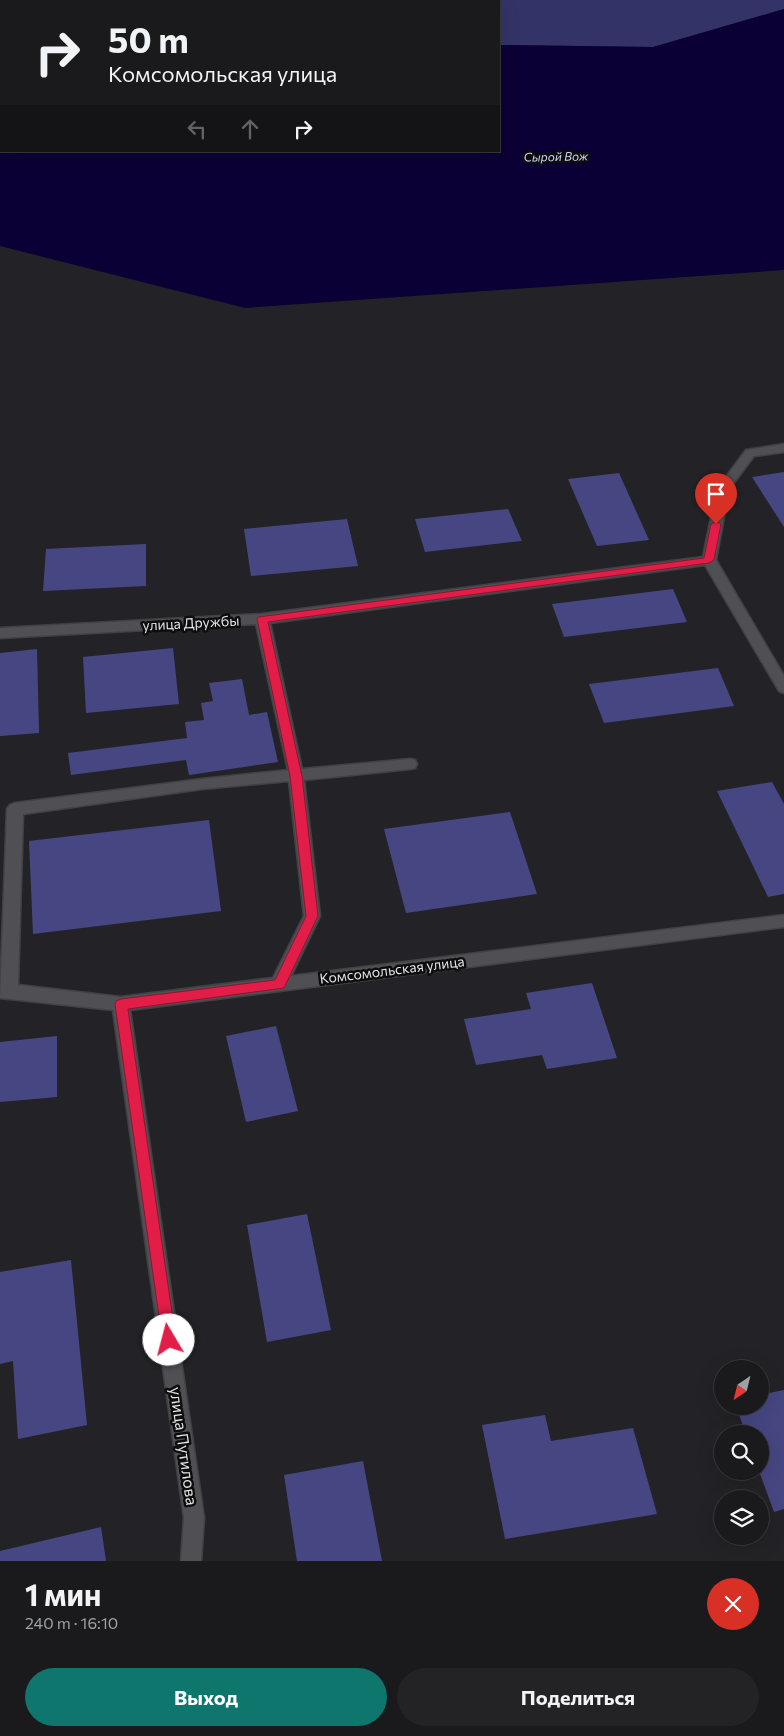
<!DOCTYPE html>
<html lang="ru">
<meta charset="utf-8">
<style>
body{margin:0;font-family:Commissioner,sans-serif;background:#232326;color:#f1f3f6;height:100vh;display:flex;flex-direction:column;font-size:19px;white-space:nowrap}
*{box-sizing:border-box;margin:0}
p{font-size:16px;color:#9fa1a4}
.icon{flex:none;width:28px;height:28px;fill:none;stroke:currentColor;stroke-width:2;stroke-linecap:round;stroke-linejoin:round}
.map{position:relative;height:1561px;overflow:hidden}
.panel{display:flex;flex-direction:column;background:#1a1a1d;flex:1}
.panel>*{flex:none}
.banner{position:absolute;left:0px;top:0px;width:500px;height:152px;box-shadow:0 5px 20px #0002,0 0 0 1px #38383b;background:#1a1a1d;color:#f1f3f6;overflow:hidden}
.needle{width:32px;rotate:215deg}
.buttons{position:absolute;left:714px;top:1360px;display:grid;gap:10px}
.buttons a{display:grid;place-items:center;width:55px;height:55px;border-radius:50%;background:#1a1a1d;box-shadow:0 5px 20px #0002,0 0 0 1px #38383b;font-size:25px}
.pin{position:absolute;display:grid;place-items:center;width:42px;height:42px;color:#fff;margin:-51px -21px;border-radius:50% 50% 50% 0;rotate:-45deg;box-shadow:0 0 5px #0007}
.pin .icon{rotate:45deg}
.me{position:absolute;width:55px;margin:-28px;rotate:352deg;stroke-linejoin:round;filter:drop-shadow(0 0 4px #0008)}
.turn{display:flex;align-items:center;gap:18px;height:105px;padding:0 25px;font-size:22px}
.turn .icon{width:65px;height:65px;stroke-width:2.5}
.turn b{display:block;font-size:35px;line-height:42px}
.lanes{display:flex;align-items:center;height:48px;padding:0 25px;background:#0003;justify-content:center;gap:25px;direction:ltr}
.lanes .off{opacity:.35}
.round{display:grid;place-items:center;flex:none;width:52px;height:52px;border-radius:26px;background:#232326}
.headline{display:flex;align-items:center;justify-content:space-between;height:85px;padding:0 25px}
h1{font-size:30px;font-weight:700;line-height:38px}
.action{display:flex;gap:10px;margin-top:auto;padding:10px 25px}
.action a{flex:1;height:58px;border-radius:30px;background:#0f766e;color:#fff;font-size:20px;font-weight:700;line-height:58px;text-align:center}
.action a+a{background:#232326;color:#f1f3f6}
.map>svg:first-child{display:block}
.green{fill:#333367}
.water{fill:#0b0035}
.building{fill:#464782}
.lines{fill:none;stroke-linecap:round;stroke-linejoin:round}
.minor-casing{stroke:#404144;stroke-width:3}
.minor{fill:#505054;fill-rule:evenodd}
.route{fill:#e11d48;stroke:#92132f}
.labels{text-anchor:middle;stroke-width:5;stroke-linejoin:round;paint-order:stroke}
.far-water-label{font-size:12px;font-style:italic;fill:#d0d4f9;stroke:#0d0d0e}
.street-label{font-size:14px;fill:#e4e4e7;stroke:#0d0d0e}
.near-street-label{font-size:16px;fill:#e4e4e7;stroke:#0d0d0e}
</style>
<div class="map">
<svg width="784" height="1561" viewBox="0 0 784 1561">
<rect width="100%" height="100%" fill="#232327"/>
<polygon class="green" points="227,0 784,0 784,9 653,47 499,45 499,1"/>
<polygon class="water" points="0,0 230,1 1,1 1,151 499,151 499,45 653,47 784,9 784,270 245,308 0,246"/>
<g class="building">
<polygon points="784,472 784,527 752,477"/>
<polygon points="619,473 649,540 597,546 568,479"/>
<polygon points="508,509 522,541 425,552 415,519"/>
<polygon points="347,519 358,566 251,576 244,529"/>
<polygon points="146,544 146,586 43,591 46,549"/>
<polygon points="673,589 687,622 564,637 552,604"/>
<polygon points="173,648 179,704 86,713 83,657"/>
<polygon points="37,649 39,733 0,736 0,653"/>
<polygon points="718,668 734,706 604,723 589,684"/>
<polygon points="242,679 249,715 267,712 278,762 189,775 186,760 71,775 68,753 187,738 185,722 204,720 201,703 213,701 209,683"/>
<polygon points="772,782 784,804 784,894 768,897 717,791"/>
<polygon points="510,812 537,894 406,913 384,829"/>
<polygon points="209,820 221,911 33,934 29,841"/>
<polygon points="592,983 617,1058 547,1069 542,1055 476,1065 464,1019 531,1009 526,993"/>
<polygon points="276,1026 298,1111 246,1122 226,1036"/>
<polygon points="57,1036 57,1097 0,1102 0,1042"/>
<polygon points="307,1214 331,1330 267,1342 247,1225"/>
<polygon points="71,1260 87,1425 18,1439 13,1361 0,1364 0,1272"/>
<polygon points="784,1390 784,1509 774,1512 759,1471 760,1434 746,1434 736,1406 760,1406 760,1395"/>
<polygon points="545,1415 551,1441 633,1428 657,1514 505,1539 482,1425"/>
<polygon points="363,1461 382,1561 297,1561 284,1475"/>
<polygon points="101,1527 106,1561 0,1561 0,1551"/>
</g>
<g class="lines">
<defs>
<path id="minor" d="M784 444V452L754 456 729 489 716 560 784 676V693L779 691 705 565 270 623 302 769 410 759 415 760 417 764 415 768 410 769 304 780 320 916 291 976 784 915V927L130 1010 204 1518 201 1561H181L184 1518 113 1010 0 998 7 809 10 805 15 803 202 779 288 770 256 624 0 638V628L262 614 703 557 717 489 746 450ZM289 781 304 916 273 978 121 997 18 985 23 814 202 789Z"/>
</defs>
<use href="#minor" class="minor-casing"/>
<use href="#minor" class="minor"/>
</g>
<polygon class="route" points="716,521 721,524 714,560 709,563 268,622 302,776 318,916 284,988 128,1009 176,1340 174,1345 169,1347 163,1345 115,1004 116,1001 121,999 275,980 306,916 290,776 257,619 258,617 704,558 711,524"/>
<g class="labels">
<g class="far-water-label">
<text transform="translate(556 157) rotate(-1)" y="4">Сырой Вож</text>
</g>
<g class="street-label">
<text transform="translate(191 623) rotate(-3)" y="5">улица Дружбы</text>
<text transform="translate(392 970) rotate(-7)" y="5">Комсомольская улица</text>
</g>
<g class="near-street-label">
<text transform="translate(184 1446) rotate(82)" y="6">улица Путилова</text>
</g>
</g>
</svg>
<div class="buttons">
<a><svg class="needle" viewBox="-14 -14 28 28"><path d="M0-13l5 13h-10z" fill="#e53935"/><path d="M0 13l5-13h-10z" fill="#9fa1a4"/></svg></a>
<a><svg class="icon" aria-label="search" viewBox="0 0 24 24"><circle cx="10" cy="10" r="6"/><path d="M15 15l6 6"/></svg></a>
<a><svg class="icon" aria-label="layers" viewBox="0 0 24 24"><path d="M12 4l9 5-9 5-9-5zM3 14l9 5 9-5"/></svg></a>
</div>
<div class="pin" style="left:716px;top:524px;background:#d93025"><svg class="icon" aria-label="arrive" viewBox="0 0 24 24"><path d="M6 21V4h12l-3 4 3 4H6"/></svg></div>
<svg class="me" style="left:169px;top:1340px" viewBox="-20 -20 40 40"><circle r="19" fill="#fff"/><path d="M0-13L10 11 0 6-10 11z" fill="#e11d48"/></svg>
<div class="banner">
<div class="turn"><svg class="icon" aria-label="right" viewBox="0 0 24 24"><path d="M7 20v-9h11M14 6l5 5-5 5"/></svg><div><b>50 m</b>Комсомольская улица</div></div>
<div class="lanes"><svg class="icon off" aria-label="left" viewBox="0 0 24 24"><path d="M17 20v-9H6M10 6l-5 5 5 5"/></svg><svg class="icon off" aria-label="ahead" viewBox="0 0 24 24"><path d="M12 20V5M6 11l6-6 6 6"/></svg><svg class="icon" aria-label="right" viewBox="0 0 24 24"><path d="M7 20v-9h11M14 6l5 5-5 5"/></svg></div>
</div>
</div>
<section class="panel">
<div class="headline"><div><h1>1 мин</h1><p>240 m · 16:10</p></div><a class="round" style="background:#d93025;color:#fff"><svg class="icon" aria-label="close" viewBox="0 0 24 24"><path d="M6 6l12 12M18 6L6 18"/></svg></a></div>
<div class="action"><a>Выход</a><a>Поделиться</a></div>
</section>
